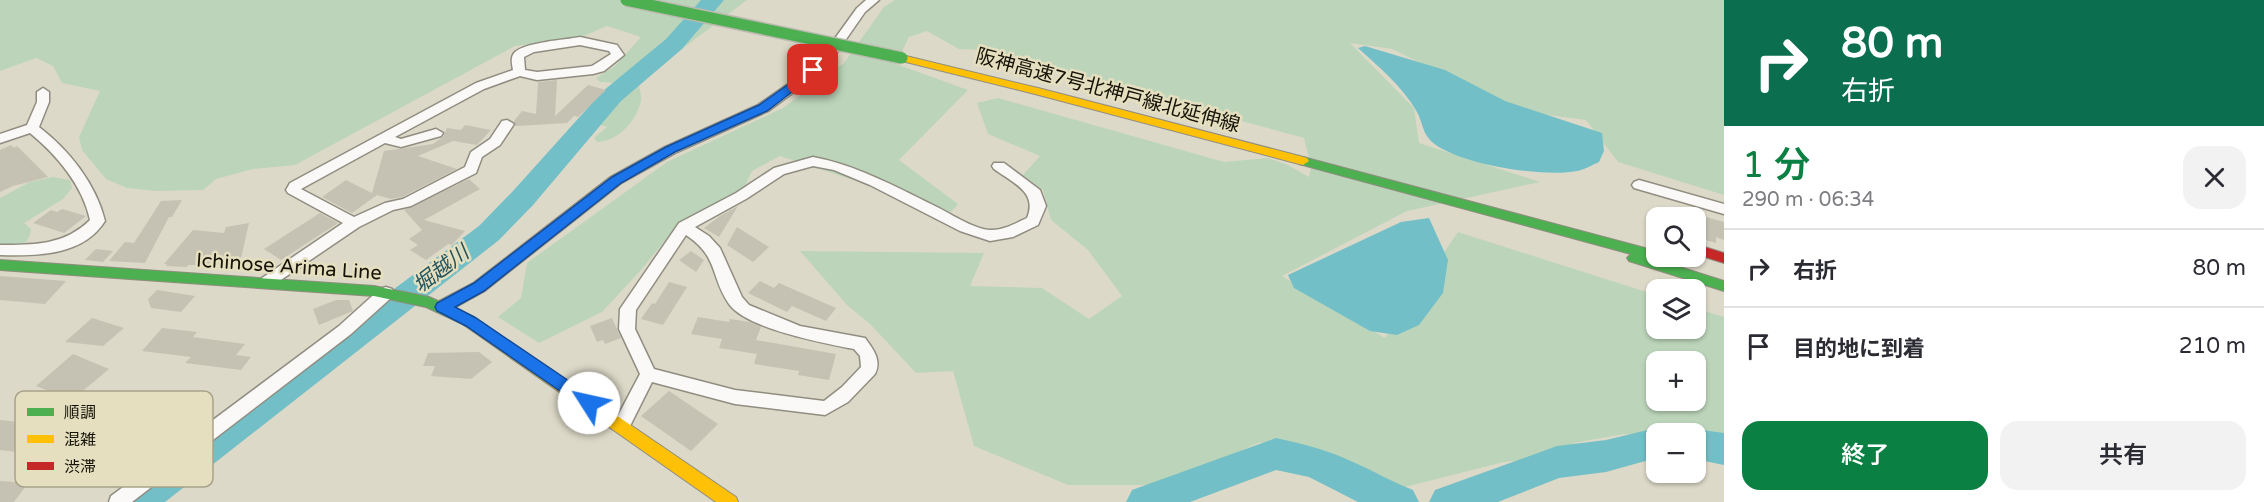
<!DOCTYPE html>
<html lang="ja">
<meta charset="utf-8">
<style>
body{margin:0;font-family:"Varela Round","Noto Sans JP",sans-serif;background:#f2f2f3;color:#2b2b33;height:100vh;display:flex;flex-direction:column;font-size:22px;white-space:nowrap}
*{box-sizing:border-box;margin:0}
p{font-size:20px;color:#7c7c81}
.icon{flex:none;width:33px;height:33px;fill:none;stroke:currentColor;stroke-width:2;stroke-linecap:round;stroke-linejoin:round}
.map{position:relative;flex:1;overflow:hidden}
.side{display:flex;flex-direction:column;background:#fff;width:540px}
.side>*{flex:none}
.top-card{background:#0b6e4f;color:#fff;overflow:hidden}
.tools{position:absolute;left:1646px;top:207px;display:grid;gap:12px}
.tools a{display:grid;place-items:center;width:60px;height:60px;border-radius:12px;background:#fff;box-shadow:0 2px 4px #0004;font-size:30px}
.pin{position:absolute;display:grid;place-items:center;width:51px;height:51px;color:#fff;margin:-26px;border-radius:12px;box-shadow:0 3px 9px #0006}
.me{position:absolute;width:66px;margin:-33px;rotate:305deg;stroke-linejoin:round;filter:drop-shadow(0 0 4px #0008)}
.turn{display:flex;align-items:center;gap:21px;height:126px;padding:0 18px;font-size:27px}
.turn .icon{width:78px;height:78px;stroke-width:2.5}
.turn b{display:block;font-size:42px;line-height:51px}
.round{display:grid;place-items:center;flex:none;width:63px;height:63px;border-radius:18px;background:#f2f2f3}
.summary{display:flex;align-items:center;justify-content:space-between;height:102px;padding:0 18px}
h1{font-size:36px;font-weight:600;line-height:45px;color:#0b8043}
.action{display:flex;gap:12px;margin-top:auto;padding:12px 18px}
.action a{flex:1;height:69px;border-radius:18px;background:#0b8043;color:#fff;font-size:24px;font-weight:600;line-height:69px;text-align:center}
.action a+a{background:#f2f2f3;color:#2b2b33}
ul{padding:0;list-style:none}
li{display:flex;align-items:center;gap:18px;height:78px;padding:0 18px;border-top:2px solid #e1e1e2}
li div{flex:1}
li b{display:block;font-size:22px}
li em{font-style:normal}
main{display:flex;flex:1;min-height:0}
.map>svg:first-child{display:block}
.green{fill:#bcd5ba;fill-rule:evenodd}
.water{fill:#73bfc7}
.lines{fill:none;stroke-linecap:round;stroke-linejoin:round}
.river{fill:#73bfc7;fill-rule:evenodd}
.building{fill:#c5c2b4}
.street-casing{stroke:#908d80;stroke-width:3}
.fast-casing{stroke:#908d80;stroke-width:2}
.slow-casing{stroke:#908d80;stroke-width:2}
.jam-casing{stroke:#908d80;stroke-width:2}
.street{fill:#faf9f7;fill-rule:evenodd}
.fast{fill:#4caf50;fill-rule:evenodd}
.slow{fill:#ffc107;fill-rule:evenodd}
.jam{fill:#c62828;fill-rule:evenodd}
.fast-bridge-casing{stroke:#bcb9b1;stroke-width:14;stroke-linecap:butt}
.fast-bridge{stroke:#4caf50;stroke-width:11}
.route{fill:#1a73e8;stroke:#114b97;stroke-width:1.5}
.labels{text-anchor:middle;stroke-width:5;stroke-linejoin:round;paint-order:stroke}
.street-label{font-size:20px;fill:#161308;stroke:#e5dfc0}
.water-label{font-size:21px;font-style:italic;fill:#25545d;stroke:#e5dfc0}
.key{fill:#e5dfc0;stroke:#a7a289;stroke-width:1.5}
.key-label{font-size:16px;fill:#161308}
</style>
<main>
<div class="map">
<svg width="1724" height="502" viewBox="0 0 1724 502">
<rect width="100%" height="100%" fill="#ddd9c8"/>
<g class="green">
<path d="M0 0H747L638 82C639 87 642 96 641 101 636 122 618 141 597 142L594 138 607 127 594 123 619 83 600 82 596 78 615 66 641 37 607 26 579 38 515 46 295 165 253 169 216 179 203 190 156 191 127 188 106 179 82 150 79 137 100 91 62 83 53 66 36 58 0 71Z"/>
<path d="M895 0H1724V195L1618 162 1586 120 1518 111 1392 49 1350 43 1414 108 1419 143 1540 182 1407 211 1282 276 1385 338 1458 232 1656 295V328H1695V308L1724 317V440L1695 438V434H1656V436L1624 434 1574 443 1539 459 1504 462 1397 489 1260 442 1166 485H1068L974 446 953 371 916 373 870 324 847 305 800 251 984 253 970 286 1042 288 1089 319 1122 296 1088 250 1051 220 1043 190 1023 175 1040 156 988 134 977 103 998 98 1224 162 1268 158 1288 165 1309 177 1311 167 1304 138 983 50 959 49 927 31 909 37 896 64 968 90 899 160 958 204 951 212 780 156 752 171 743 190 681 221 641 270 602 312 539 343 498 317 521 298 527 263 667 162 783 108 844 63 884 7ZM1656 362H1695V400H1656Z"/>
<path d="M53 177 70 180 72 188 63 199 24 223 31 229C29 247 15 249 0 254V198L30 182Z"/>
</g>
<g class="water">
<path d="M1365 46 1445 70 1505 101 1602 133 1604 151 1599 162C1592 165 1584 170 1577 171 1544 178 1455 164 1431 141 1422 132 1423 123 1417 112 1403 87 1379 67 1358 48Z"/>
<polygon points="1429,218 1448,260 1443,293 1419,325 1397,335 1370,331 1294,288 1288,275 1401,222"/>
</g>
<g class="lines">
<g class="river">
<polygon points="701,0 724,0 682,49 621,101 533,205 499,240 165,502 117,502 123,490 479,226 513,191 603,91 666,39"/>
<polygon points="1656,428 1669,434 1656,434 1656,458 1606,472 1559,478 1498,502 1429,502 1435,490 1557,446 1606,440"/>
<polygon points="1695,429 1724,433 1724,465 1695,459 1695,434 1682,434"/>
<path d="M1276 438C1303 444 1328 450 1353 462 1374 471 1392 482 1413 490L1419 502H1358L1309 477 1276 470 1190 502H1126L1132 490Z"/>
</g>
</g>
<g class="building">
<polygon points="557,80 555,116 588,85 606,90 578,117 574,116 567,123 516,126 514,121 522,111 536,114 538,82"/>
<polygon points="465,125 491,130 477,145 453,141 418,156 457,169 402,197 391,199 377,195 352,213 322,197 346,180 372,193 384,151 433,144 443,137 447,128 461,130"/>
<polygon points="11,145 14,148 17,146 48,177 13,186 0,192 0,150"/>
<polygon points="469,179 480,189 424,220 465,231 452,245 448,244 426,260 410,250 418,245 409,239 422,230 404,210"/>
<polygon points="182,200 172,217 169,217 145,263 109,261 125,242 134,243 161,201"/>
<polygon points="738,206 719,237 704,228 720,216"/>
<polygon points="62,209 86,216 64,233 33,223 51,210 57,212"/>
<polygon points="320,213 338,223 281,260 264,249"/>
<polygon points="1695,214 1724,222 1724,240 1716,237 1716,243 1695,237"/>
<polygon points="249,223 240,263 224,265 188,265 187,267 166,266 167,264 164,264 193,230 224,233 226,227"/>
<polygon points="737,227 769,247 753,262 727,245"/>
<polygon points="96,249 113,251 103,262 85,260"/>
<polygon points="691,251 704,260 696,272 679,260"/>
<polygon points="0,276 66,281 45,304 0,300"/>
<polygon points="760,281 774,288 779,283 836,308 826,321 792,306 787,312 748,293"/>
<polygon points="669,282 687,287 663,325 641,319 652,303 655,304"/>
<polygon points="157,290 195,296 181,312 151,308 148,299"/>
<polygon points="336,300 349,300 353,311 319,325 313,309"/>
<polygon points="698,317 729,322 730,319 750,322 761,327 756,340 836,354 829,380 798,375 799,371 754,364 757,354 719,348 722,339 691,334"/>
<polygon points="92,318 124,328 103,346 65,342"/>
<polygon points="612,318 621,338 605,344 603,340 597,342 590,326"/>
<polygon points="162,328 197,332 193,337 245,344 236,355 251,357 241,370 185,363 191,357 142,351"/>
<polygon points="479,352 492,362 471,379 431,376 435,366 423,366 428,353"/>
<polygon points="73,354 109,369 72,400 36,386"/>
<polygon points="669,391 718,424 691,451 641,416"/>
<polygon points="0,420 73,428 50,456 0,450"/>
<polygon points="0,481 28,483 14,502 0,502"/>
</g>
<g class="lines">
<defs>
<g id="street">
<polygon points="866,0 879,0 865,12 831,61 802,86 768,111 675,153 621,183 484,291 448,311 436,311 434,307 436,303 474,283 611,177 665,147 758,105 794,80 823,55 857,8"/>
<path d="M580 37 617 45 624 55 604 71 593 74 537 80 520 76 484 89 395 137 401 139 436 129 443 133 441 136 401 147 385 143 301 189 354 217 385 203 403 199 465 167 471 152 490 139 502 121 507 120 514 124 500 145 482 157 476 173 411 206 393 210 359 227 272 286H262L259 282 262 278 343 223 288 193 286 190 290 183 476 83 513 70C512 64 510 57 515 52 527 42 564 40 580 37ZM580 45 609 51 611 54 592 66 537 72 525 70 524 57 534 52Z"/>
<path d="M43 88 49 92V102L39 127C69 150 96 184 105 221 83 256 37 256 0 255V245C34 245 65 245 90 220 83 186 57 155 30 133L0 143V134L27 125 37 102V92Z"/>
<path d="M813 157C856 165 894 186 933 205 948 212 976 231 992 230 1005 230 1016 223 1027 218 1038 192 1013 183 994 169L992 166 994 163H1004L1040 190 1046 206 1038 225 1013 237 990 241 960 231 870 185 834 170 813 166 784 174 746 199 695 227 709 236 720 248 742 297 749 305 800 326 865 338C873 349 882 360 875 374L848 402 825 415 735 404 652 382 628 430 622 432 616 430 613 425 640 374 619 329 620 309 679 223 736 193 774 168ZM686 235C719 257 710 276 729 304 747 329 824 343 854 349L860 356 861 367 842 387 824 401 735 390 654 369 635 329 636 310Z"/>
<polygon points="1639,180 1724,204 1724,214 1634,188 1632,185 1634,182"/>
<polygon points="386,287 392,289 394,293 392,297 351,334 132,502 109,502 111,496 339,326 380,289"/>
</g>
<g id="fast">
<polygon points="1303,157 1656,251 1656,256 1662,256 1658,260 1724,281 1724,291 1629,261 1627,258 1631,254 1299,164 1297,161"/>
<polygon points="0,260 374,286 429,297 474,317 476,321 474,325 469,327 426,307 374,296 0,270"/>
</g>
<g id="slow">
<polygon points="902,55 1042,89 1307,158 1309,161 1303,165 1035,94 898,60 898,56"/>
<polygon points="469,315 736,497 738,502 716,502 464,325 462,321 464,317"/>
</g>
<polygon id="jam" points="1695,244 1724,253 1724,263 1695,254"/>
</defs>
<use href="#street" class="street-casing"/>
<use href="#fast" class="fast-casing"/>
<use href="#slow" class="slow-casing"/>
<use href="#jam" class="jam-casing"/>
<use href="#street" class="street"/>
<use href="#fast" class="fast"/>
<use href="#slow" class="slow"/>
<use href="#jam" class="jam"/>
<defs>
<polyline id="fast-bridge" points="626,0 902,58"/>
</defs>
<use href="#fast-bridge" class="fast-bridge-casing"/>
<use href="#fast-bridge" class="fast-bridge"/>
</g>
<polygon class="route" points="813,67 817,68 817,73 767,111 675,152 621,183 484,291 455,307 476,318 594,398 596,403 594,407 589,409 583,407 466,326 437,311 435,307 437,303 474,283 612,177 666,147 759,105"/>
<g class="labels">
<g class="street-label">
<text transform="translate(1108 90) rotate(15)" y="7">阪神高速7号北神戸線北延伸線</text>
<text transform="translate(289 266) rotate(4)" y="7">Ichinose Arima Line</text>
</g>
<g class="water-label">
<text transform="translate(441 269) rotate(-37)" y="7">堀越川</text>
</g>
</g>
<rect x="15" y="391" width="198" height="96" rx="9" class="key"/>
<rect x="27" y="408" width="27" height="8" fill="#4caf50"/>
<rect x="27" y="435" width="27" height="8" fill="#ffc107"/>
<rect x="27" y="462" width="27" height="8" fill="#c62828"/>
<g class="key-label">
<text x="64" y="418">順調</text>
<text x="64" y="445">混雑</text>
<text x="64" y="472">渋滞</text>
</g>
</svg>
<div class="tools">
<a><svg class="icon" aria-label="search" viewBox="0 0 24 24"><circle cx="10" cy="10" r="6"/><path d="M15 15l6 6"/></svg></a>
<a><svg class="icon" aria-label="layers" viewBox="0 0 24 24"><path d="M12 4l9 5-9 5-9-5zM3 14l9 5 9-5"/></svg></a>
<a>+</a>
<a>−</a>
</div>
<div class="pin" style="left:813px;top:70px;background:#d93025"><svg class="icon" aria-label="arrive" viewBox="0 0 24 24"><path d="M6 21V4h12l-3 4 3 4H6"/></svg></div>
<svg class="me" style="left:589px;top:403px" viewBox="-20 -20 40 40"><circle r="19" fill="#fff"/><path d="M0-13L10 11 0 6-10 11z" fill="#1a73e8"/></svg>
</div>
<section class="side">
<div class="top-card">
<div class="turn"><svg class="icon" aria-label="right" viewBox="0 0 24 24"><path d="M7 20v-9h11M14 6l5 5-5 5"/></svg><div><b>80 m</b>右折</div></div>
</div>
<div class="summary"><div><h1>1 分</h1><p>290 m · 06:34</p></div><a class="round"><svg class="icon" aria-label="close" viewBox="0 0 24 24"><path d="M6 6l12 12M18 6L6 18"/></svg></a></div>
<ul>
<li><svg class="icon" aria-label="right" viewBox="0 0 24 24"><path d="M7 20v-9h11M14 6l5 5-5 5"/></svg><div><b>右折</b></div><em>80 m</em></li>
<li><svg class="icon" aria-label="arrive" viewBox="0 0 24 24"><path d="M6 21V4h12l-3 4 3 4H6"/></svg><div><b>目的地に到着</b></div><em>210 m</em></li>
</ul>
<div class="action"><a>終了</a><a>共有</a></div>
</section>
</main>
